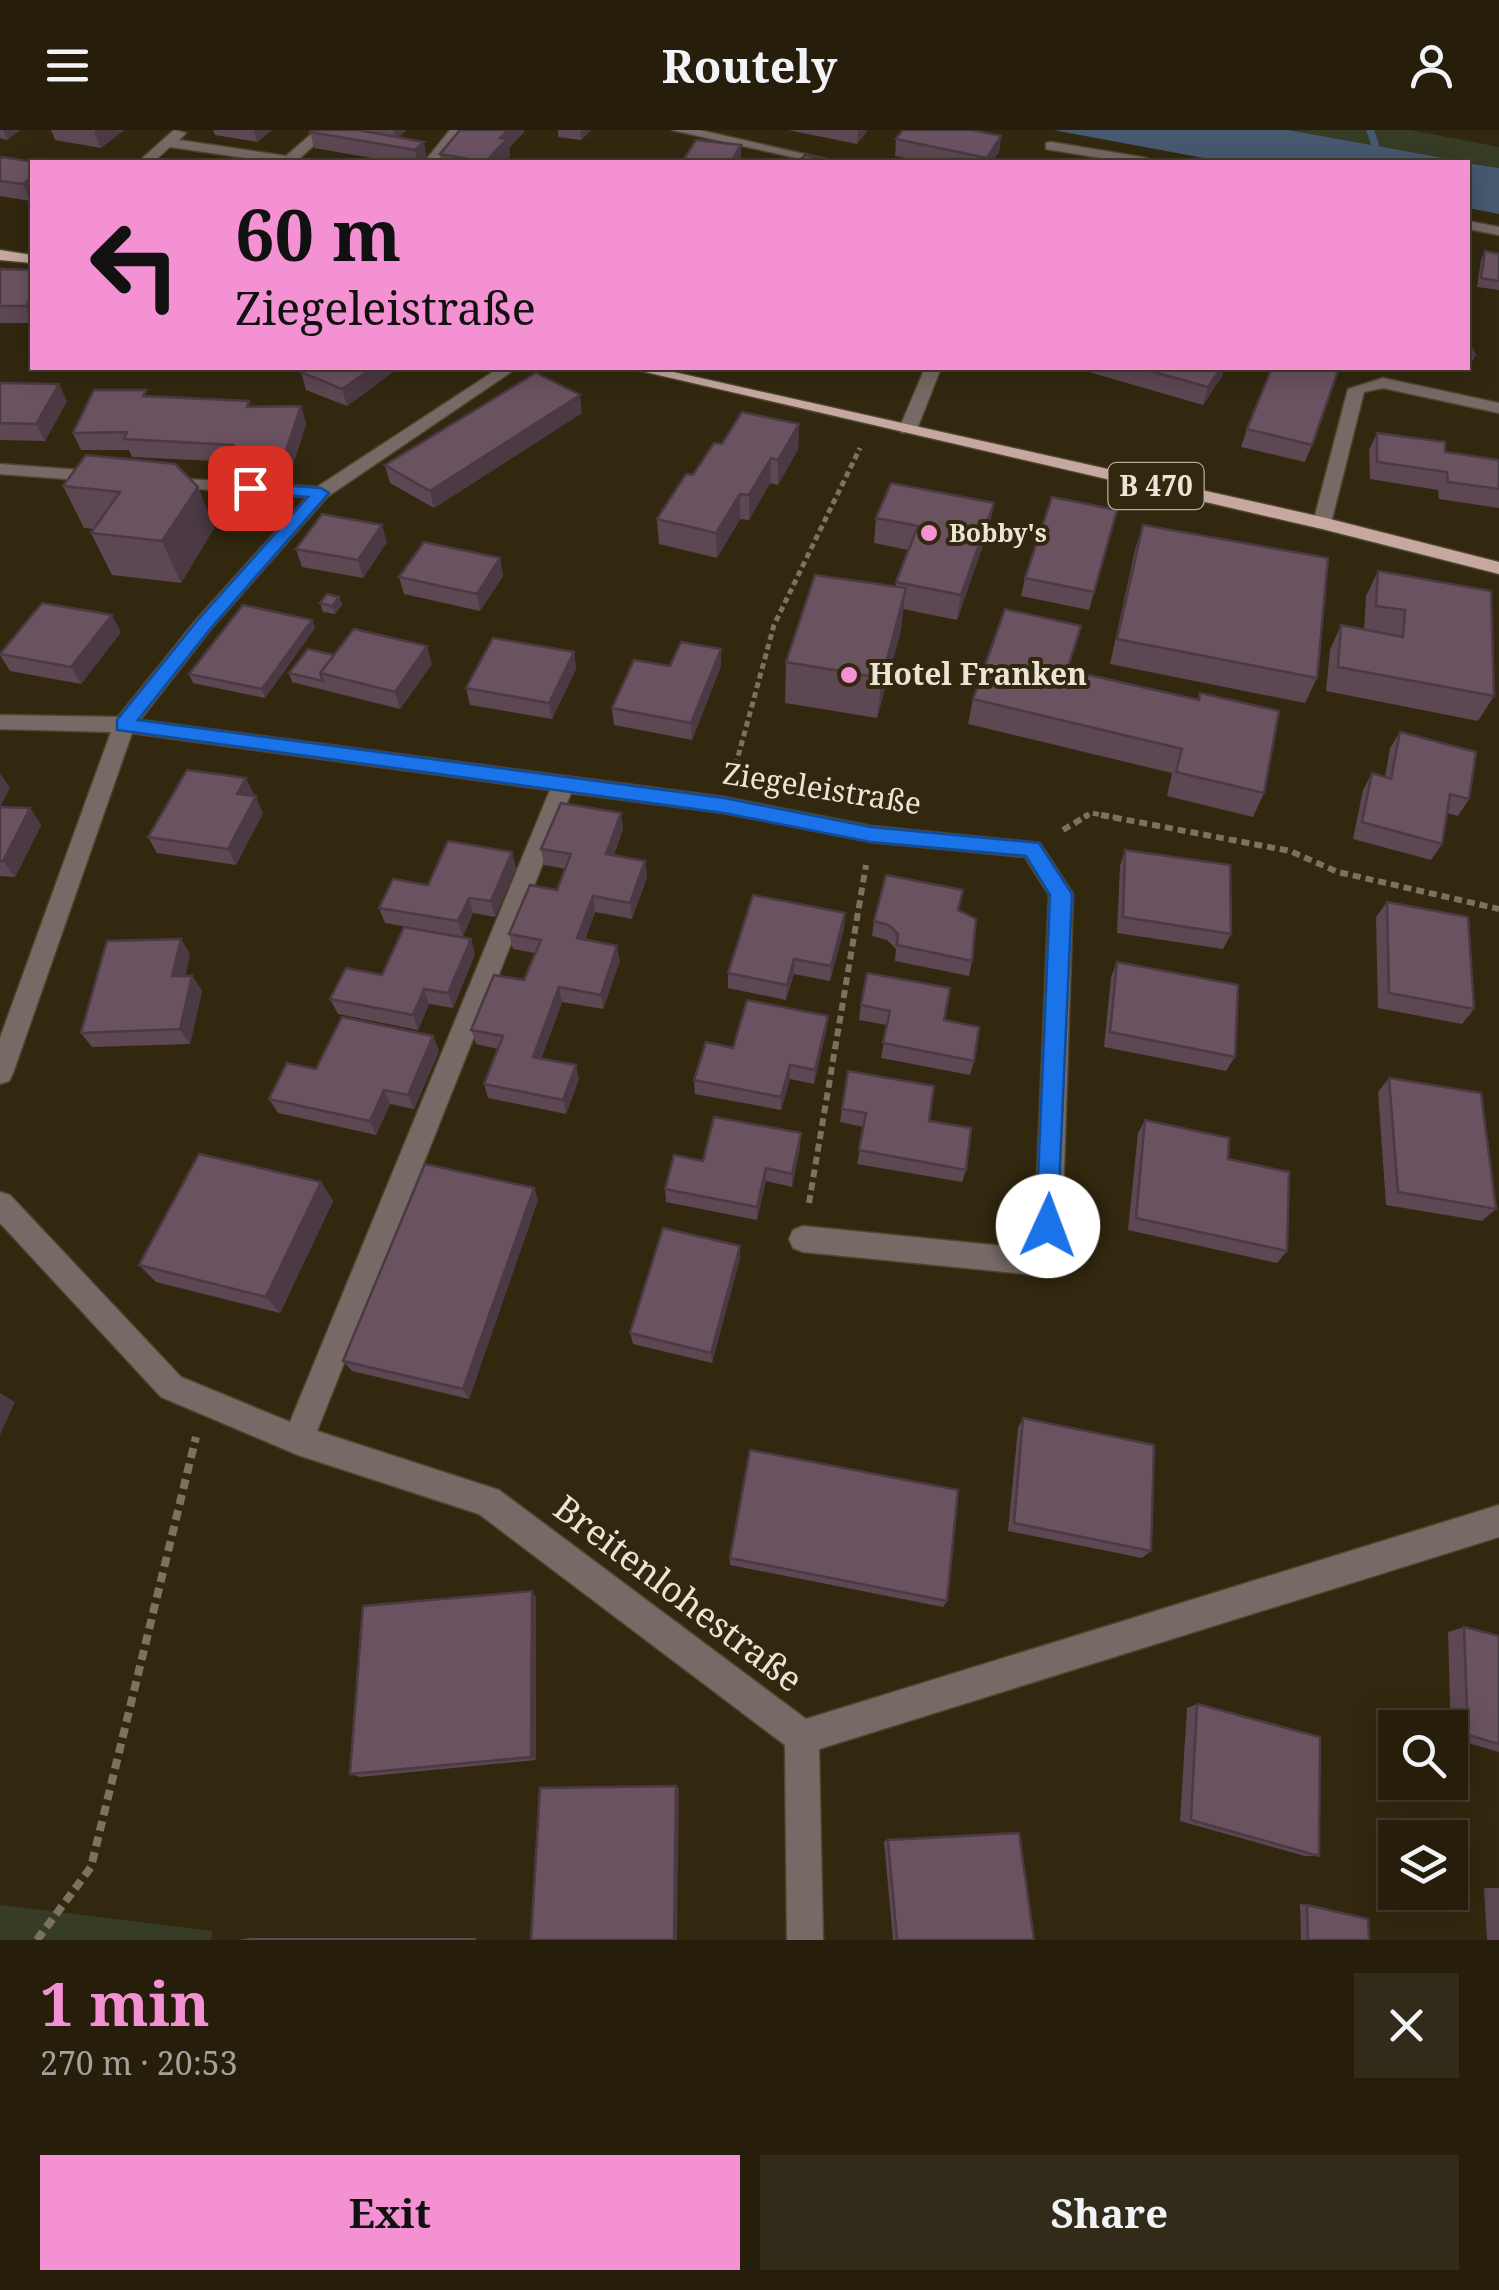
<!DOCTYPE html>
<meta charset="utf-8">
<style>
body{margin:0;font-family:"Noto Serif",serif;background:#322b19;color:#f1f3f6;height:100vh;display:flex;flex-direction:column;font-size:38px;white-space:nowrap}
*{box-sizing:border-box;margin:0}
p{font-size:32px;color:#a4a29d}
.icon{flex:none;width:55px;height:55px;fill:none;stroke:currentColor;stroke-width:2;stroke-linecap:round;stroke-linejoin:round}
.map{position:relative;height:1810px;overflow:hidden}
.panel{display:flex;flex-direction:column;background:#261e0b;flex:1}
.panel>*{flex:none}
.banner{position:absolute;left:30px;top:30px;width:1440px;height:210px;border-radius:0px;box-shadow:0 5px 25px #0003,0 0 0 2px #423c2c;background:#f491d3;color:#111;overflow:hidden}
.controls{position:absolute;left:1378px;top:1580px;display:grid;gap:20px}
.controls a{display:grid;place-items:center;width:90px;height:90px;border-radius:0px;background:#261e0b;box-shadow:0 5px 25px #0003,0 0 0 2px #423c2c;font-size:50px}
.pin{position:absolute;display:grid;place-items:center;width:85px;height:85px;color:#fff;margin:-42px;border-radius:20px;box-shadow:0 5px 15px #0006}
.me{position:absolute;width:110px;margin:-55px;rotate:2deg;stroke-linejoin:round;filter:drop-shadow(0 0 8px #0008)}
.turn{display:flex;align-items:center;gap:35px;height:210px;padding:0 40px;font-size:45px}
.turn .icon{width:130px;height:130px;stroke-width:2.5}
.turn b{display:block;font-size:70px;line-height:85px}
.round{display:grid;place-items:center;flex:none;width:105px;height:105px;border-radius:0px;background:#322b19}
.headline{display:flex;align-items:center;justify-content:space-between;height:170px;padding:0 40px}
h1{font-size:60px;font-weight:700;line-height:75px;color:#f491d3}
.button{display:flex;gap:20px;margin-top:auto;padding:20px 40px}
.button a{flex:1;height:115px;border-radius:0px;background:#f491d3;color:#111;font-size:40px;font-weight:700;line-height:115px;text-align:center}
.button a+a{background:#322b19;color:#f1f3f6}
header{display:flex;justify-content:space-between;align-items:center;height:130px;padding:0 40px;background:#261e0b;font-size:45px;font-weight:700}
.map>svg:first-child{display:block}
.green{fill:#373c25}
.water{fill:#46596f}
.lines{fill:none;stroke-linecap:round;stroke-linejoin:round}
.stream{fill:#46596f;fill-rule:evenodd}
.minor-casing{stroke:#50462f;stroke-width:3}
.major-casing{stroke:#50462f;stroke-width:3}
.path-far2{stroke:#7c735e;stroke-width:5;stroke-dasharray:6 4;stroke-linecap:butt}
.path-far1{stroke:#7c735e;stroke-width:6;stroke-dasharray:8 5;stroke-linecap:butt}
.path{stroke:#7c735e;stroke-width:8;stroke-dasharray:10 6;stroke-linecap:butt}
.minor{fill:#776965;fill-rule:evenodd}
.major{fill:#c6a8a0;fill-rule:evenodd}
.wall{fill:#5c4753}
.shaded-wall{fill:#4b3944}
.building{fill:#6b5261;stroke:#4b3944;stroke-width:2.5}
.route{fill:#1a73e8;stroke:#114b97;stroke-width:2.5}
.poi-dot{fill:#f491d3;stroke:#32280f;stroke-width:4}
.labels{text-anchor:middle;stroke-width:8;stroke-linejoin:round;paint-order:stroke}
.far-poi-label{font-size:25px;font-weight:bold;fill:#ece5d6;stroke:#32280f;text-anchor:start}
.shield{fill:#32280f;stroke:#b4ac9a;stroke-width:2.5}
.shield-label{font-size:28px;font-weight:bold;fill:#ece5d6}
.poi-label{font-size:30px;font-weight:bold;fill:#ece5d6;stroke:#32280f;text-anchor:start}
.street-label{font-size:30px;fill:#ece5d6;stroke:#32280f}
.near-street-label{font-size:35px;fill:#ece5d6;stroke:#32280f}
</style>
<header><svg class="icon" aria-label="menu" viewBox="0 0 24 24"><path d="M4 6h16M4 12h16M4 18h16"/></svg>Routely<svg class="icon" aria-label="person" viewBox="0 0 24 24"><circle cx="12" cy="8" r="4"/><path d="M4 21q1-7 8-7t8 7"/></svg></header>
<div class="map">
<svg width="1499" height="1810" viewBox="0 0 1499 1810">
<rect width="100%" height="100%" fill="#32280f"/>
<g class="green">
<polygon points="1288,0 1410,0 1499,17 1499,38"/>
<polygon points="0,1775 213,1801 211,1810 0,1810"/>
</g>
<g class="water">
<polygon points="1053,0 1288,0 1466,32 1225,32"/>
<polygon points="1468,33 1499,38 1499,84 1468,78"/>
</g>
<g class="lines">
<polygon class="stream" points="1366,0 1374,0 1385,32 1377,32"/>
<defs>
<g id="minor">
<polygon points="174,0 186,3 179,10 286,26 316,0 331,0 300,28 306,32 274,32 170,17 153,32 138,32"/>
<polygon points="450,0 464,0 438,32 424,32"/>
<polygon points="672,0 699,0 839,32 814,32"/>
<polygon points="1051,12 1147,28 1154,32 1125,32 1046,19 1046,13"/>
<polygon points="1468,91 1499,97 1499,105 1468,99"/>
<polygon points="499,238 517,238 327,367 210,500 140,590 724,667 871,696 1040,713 1073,764 1061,1133 1057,1142 1047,1146 803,1122 793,1118 789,1109 793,1100 803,1096 1034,1119 1049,765 1025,727 871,712 724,683 571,663 317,1301 499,1360 806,1589 1499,1375 1499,1407 819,1619 823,1810 787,1810 785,1615 479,1384 298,1325 161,1267 0,1093 0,1062 10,1065 181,1247 290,1292 550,660 132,603 13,943 9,951 0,954 0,908 111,602 0,599 0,585 118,587 196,490 307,367 161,356 155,355 155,347 317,357"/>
<polygon points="925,238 941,238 917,299 902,303 899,299"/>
<polygon points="1383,248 1499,273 1499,283 1383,258 1364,262 1331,393 1329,397 1315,397 1313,393 1348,259"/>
<polygon points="0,334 107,342 116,347 107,352 0,344"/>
</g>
<g id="major">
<polygon points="0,120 32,125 32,133 0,130"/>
<polygon points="628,238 656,238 1322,387 1499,432 1499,444 1322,399"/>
</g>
</defs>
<use href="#minor" class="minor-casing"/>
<use href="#major" class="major-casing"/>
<g class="path-far2">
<polyline points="733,645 774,495 860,318"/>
<polyline points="1084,687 1091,683 1114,687"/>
</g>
<g class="path-far1">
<polyline points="1101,685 1290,721 1338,742 1499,779"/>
<polyline points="1063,700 1088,685"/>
<polyline points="809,1073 866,735"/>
</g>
<polyline class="path" points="37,1810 91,1737 196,1307"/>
<use href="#minor" class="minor"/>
<use href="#major" class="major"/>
</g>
<g class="wall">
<polygon points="0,0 20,0 7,10 0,8"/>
<polygon points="51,0 124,0 101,18 55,10"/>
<polygon points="213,0 272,0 257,12 215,5"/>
<polygon points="312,0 406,0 399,7 427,28 422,32 395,32 314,18 310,2"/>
<polygon points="558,0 591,0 581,10 558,7"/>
<polygon points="788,0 868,0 857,14"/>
<polygon points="524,2 509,18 510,26 503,32 441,32 440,24"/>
<polygon points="1001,6 999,22 992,32 927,32 895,26 896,9"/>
<polygon points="0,29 34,32 30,71 0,66"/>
<polygon points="1485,121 1499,124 1499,160 1477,157 1481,130"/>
<polygon points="0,139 32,140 32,193 0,193"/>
<polygon points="1468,211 1475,225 1467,242 1406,242 1404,238 1468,238"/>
<polygon points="308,238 392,238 393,242 347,276 306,260 301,242"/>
<polygon points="1075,238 1224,238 1222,246 1203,275"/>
<polygon points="0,253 67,271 45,311 0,310"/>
<polygon points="149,266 251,277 301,276 306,294 292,338 237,338 235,332 132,327 129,320 81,320 73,303"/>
<polygon points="582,283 434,378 390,353 385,335"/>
<polygon points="799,294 798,319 778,355 770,353 749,390 740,389 717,428 659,414 657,389 693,345 722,314"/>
<polygon points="1247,299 1312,315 1305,332 1241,317"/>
<polygon points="1377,303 1445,322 1499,330 1499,378 1439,369 1438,360 1370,349 1369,320"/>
<polygon points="63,356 198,357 214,398 181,453 112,445 91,403 94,399 84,398"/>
<polygon points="994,373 989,398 957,490 903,479 901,500 877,588 785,573 786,532 895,457 908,420 874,413 876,388"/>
<polygon points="1117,380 1089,480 1021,466 1025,448"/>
<polygon points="1143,395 1317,548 1305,573 1110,534 1135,420"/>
<polygon points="387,412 363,448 302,437 296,419"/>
<polygon points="500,428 503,446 480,481 404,464 399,447"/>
<polygon points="1378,441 1494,566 1478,591 1326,561 1330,520 1341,495 1364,500 1366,466"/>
<polygon points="339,467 342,475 335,484 323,482 320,473"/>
<polygon points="312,490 315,498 265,568 193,553 189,544"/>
<polygon points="1081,496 1068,540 1198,569 1200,563 1264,663 1253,687 1167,666 1172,643 968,594 973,569"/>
<polygon points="121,502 81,554 10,541 0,525 0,522"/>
<polygon points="721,519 721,536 692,610 614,595 612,578"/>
<polygon points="574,522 576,539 552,589 470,575 466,558"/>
<polygon points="334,525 432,534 400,579 292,552 289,543"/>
<polygon points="1400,602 1469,669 1458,686 1447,683 1442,714 1431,730 1353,709 1363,660 1372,643 1385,647 1390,618"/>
<polygon points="246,648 253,666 263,683 236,735 157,723 148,707"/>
<polygon points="0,677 30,678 41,695 15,747 0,746"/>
<polygon points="623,699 614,725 645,731 647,747 632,789 595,782 585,810 620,831 603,879 562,872 541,929 579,949 566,984 488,968 484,954 498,919 476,914 471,900 524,850 535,823 513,819 509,804 557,760 566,739 544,735 541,719"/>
<polygon points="1125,720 1231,804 1223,819 1117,803 1120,736"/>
<polygon points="516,738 495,787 473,783 463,807 385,793 379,778 428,755"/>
<polygon points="1387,772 1474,879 1462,894 1378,878 1376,787"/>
<polygon points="959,780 972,831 969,846 895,831 896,819 887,810 872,806 874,791"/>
<polygon points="845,783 844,798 830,851 794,844 786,870 728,858 728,843"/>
<polygon points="181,809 190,824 185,846 192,846 202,861 190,914 92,917 81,903"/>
<polygon points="475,824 453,878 429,874 418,900 338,884 330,869 382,845"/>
<polygon points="1117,832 1235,927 1226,941 1104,917 1111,847"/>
<polygon points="861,875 944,890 974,931 970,945 881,928 887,895 859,890"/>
<polygon points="828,886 826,901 814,954 790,949 781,980 695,964 694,950 733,918"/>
<polygon points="433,906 439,921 414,979 390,974 376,1005 278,983 269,969 316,939"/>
<polygon points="1389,948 1496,1079 1482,1091 1386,1075 1378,962"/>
<polygon points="842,979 929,991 966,1040 962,1052 857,1034 864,997 840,992"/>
<polygon points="1145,990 1228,1029 1287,1121 1277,1133 1128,1100 1138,1003"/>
<polygon points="800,1017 792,1057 766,1051 757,1090 666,1072 665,1059 703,1031"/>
<polygon points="321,1052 333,1071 280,1183 156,1152 139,1135"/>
<polygon points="534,1058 538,1070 469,1269 352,1241 343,1231"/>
<polygon points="740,1128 712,1233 633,1214 630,1203"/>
<polygon points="1023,1288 1151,1421 1142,1428 1008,1401 1018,1298"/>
<polygon points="730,1428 947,1471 943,1477 730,1435"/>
<polygon points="536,1467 536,1630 360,1647 350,1644"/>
<polygon points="1464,1497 1499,1506 1499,1622 1451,1608 1448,1502"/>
<polygon points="1197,1574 1319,1726 1305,1726 1180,1691 1187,1578"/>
<polygon points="888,1710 1034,1810 893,1810 884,1711"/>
<polygon points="1484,1758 1499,1758 1499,1810 1487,1810"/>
<polygon points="1300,1774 1307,1775 1369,1810 1301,1810"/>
<polygon points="251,1808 476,1808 476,1810 237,1810"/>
</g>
<g class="shaded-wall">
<polygon points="3,0 20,0 7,10"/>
<polygon points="96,0 124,0 101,18 94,2"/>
<polygon points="254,0 272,0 257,12"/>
<polygon points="394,0 406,0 396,11"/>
<polygon points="508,0 524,0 524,2 509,18 510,26 503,32 485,32 500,8"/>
<polygon points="582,0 591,0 581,10 580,2"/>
<polygon points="858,0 868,0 857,14"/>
<polygon points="1001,6 999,22 992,32 987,32 987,28"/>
<polygon points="424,12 427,28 422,32 417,32 415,20"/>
<polygon points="741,15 741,32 731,32"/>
<polygon points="32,47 32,70 30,71 23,54"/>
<polygon points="32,164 32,191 26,176"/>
<polygon points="372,238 392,238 393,242 347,276 342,259"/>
<polygon points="1221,238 1224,238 1222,246 1203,275 1208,257"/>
<polygon points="59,254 67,271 45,311 36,294"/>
<polygon points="580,265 582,283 434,378 430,361"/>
<polygon points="301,276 306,294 292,338 286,321"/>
<polygon points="799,294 798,319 778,355 778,330"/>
<polygon points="771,328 770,353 749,390 749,365"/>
<polygon points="198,357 214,398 181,453 162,411"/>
<polygon points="740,364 740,389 717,428 716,403"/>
<polygon points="994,373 989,398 957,490 961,465"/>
<polygon points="382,395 387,412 363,448 358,430"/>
<polygon points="500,428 503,446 480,481 477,464"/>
<polygon points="906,458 901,500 877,588 882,548"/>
<polygon points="339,467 342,475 335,484 332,476"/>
<polygon points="112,485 121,502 81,554 71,537"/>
<polygon points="312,490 315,498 265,568 262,559"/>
<polygon points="427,516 432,534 400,579 395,562"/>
<polygon points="721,519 721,536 692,610 691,593"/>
<polygon points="574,522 576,539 552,589 549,573"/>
<polygon points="0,643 10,658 0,677"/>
<polygon points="246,648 254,664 245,680 237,664"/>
<polygon points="256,666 263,683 236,735 228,719"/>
<polygon points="30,678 41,695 15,747 3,731"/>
<polygon points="621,683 623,699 608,740 606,724"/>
<polygon points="512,722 516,738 495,787 491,771"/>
<polygon points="645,731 647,747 632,789 630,773"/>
<polygon points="593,766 595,782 580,824 577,808"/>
<polygon points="469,768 473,783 463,807 458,791"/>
<polygon points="845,783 844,798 830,851 831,836"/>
<polygon points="181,809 190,824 182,861 172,846"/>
<polygon points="471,809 475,824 453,878 448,863"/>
<polygon points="617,816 620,831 603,879 601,865"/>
<polygon points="794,829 794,844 786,870 787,855"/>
<polygon points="192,846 202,861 190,914 180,899"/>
<polygon points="559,857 562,872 536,941 533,927"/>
<polygon points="424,859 429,874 418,900 413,885"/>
<polygon points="828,886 826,901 814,954 815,940"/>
<polygon points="433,906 439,921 414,979 408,965"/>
<polygon points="576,935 579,949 566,984 563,970"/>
<polygon points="790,935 790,949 781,980 781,967"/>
<polygon points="384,960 390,974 376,1005 370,991"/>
<polygon points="801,1003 800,1017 792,1057 792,1044"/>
<polygon points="766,1038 766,1051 757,1090 757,1077"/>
<polygon points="321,1052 333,1071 280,1183 266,1167"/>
<polygon points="534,1058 538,1070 469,1269 463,1259"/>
<polygon points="740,1116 740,1128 712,1233 711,1223"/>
<polygon points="0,1263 15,1272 0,1305"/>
<polygon points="532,1461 536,1467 536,1630 531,1627"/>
<polygon points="676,1656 679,1658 677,1810 674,1810"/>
</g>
<g class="building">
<polygon points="312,0 358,0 424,12 415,20 310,2"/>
<polygon points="460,0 508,0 500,8 507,9 485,32 440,24"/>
<polygon points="903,0 972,0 1001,6 987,28 896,9"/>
<polygon points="696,10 741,15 731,32 682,32"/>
<polygon points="805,25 829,30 827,32 798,32"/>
<polygon points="2,27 34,32 32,32 32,47 23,54 0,51 0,29"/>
<polygon points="1095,29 1117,32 1093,32"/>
<polygon points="1485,121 1499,124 1499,151 1481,148"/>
<polygon points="0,139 32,140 32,164 26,176 0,176"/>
<polygon points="1468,211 1475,225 1468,225"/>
<polygon points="308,238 372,238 342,259 301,242"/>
<polygon points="1139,238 1221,238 1208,257"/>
<polygon points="1272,238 1339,238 1312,315 1247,299"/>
<polygon points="536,243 580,265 430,361 385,335"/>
<polygon points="0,253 59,254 36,294 0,293"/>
<polygon points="94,260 146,260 143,266 249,271 247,277 301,276 286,321 231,321 233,315 124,309 127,302 73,303"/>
<polygon points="742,282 799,294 778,330 771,328 749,365 740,364 716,403 657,389 686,344 693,345 714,313 722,314"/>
<polygon points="1377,303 1445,312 1445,322 1499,330 1499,359 1448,352 1447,342 1377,332"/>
<polygon points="86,325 175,334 198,357 162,411 91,403 120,362 63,356"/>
<polygon points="891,353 994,373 961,465 896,452 918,396 876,388"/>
<polygon points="1052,367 1117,380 1094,462 1025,448"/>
<polygon points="322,384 382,395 358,430 296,419"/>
<polygon points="1143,395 1328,428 1317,548 1117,509"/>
<polygon points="424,412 500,428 477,464 399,447"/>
<polygon points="1378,441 1491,461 1494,566 1338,537 1341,495 1403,507 1405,480 1376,476"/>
<polygon points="815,445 906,458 882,548 786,532"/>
<polygon points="327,464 339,467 332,476 320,473"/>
<polygon points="42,473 112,485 71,537 0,524"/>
<polygon points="243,475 312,490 262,559 189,544"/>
<polygon points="1005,479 1081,496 1067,540 1199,570 1200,563 1279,581 1264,663 1176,642 1182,619 973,569"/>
<polygon points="354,499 427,516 395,562 320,543"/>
<polygon points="493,508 574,522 549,573 466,558"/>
<polygon points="681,512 721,519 691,593 612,578 634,530 670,536"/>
<polygon points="308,519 334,525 320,543 323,551 289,543"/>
<polygon points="1400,602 1476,622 1469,669 1450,664 1442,714 1362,692 1372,643 1391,649"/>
<polygon points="187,640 246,648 237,664 256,666 228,719 148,707"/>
<polygon points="561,673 621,683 606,724 645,731 630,773 593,766 577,808 617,816 601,865 559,857 533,927 576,935 563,970 484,954 503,906 471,900 494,845 524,850 541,810 509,804 530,755 557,760 571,724 541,719"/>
<polygon points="0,677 30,678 3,731 0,731"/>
<polygon points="448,711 512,722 491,771 469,768 458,791 379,778 393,749 428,755"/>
<polygon points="1125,720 1230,735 1231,804 1123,787"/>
<polygon points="886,745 963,760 958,780 976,789 972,831 897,815 898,804 889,795 874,791"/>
<polygon points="753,765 845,783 831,836 794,829 787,855 728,843"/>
<polygon points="1387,772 1468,787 1474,879 1389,863"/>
<polygon points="404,797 471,809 448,863 424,859 413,885 330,869 346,838 382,845"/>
<polygon points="181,809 172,846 192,846 180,899 81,903 107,811"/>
<polygon points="1117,832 1238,855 1235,927 1110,902"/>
<polygon points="867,843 950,858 944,890 979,897 974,931 883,913 890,881 861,875"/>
<polygon points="747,870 828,886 815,940 790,935 781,967 694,950 706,912 733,918"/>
<polygon points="342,887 433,906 408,965 384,960 370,991 269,969 287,933 316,939"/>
<polygon points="848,941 934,956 929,991 971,998 966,1040 859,1020 866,983 842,979"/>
<polygon points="1389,948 1481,963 1496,1079 1398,1062"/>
<polygon points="714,987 801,1003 792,1044 766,1038 757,1077 665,1059 674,1025 703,1031"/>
<polygon points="1145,990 1229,1008 1228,1029 1289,1042 1287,1121 1136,1088"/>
<polygon points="199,1024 321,1052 266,1167 139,1135"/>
<polygon points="425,1034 534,1058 463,1259 343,1231"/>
<polygon points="663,1098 740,1116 711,1223 630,1203"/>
<polygon points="1023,1288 1154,1315 1151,1421 1014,1393"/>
<polygon points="750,1320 958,1360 947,1471 730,1428"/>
<polygon points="532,1461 531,1627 350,1644 363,1476"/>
<polygon points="1464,1497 1499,1506 1499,1614 1468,1605"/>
<polygon points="1197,1574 1320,1607 1319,1726 1191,1690"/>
<polygon points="676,1656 674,1810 531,1810 540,1658"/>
<polygon points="1019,1703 1034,1810 897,1810 888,1710"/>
<polygon points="1307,1775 1368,1789 1369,1810 1308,1810"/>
</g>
<polygon class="route" points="250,353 321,358 329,363 210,499 138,590 724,668 871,697 1039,713 1072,764 1057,1104 1048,1107 1036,1096 1050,765 1026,726 871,712 724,683 117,600 117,590 197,491 308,367 244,361 241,358"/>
<g class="poi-dot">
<circle cx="929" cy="403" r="10"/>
<circle cx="849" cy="545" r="10"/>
</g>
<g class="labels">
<g class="far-poi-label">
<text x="949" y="412">Bobby's</text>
</g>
<rect class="shield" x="1108.5" y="333" width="95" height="46" rx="8"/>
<g class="shield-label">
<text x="1156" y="366">B 470</text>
</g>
<g class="poi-label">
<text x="869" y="555">Hotel Franken</text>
</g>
<g class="street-label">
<text transform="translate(822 659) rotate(9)" y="10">Ziegeleistraße</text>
</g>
<g class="near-street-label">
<text transform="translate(678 1464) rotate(37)" y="12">Breitenlohestraße</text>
</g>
</g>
</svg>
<div class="controls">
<a><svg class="icon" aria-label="search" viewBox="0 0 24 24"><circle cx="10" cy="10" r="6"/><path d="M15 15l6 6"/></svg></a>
<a><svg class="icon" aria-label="layers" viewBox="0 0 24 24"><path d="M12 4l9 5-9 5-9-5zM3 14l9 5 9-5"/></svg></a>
</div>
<div class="pin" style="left:250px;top:358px;background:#d93025"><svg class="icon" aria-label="arrive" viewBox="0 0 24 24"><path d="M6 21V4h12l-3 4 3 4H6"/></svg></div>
<svg class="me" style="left:1048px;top:1096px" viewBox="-20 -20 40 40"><circle r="19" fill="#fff"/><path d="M0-13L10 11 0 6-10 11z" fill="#1a73e8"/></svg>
<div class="banner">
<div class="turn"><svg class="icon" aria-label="left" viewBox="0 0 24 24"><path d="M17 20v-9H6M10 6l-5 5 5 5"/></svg><div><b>60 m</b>Ziegeleistraße</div></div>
</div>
</div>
<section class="panel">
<div class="headline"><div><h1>1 min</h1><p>270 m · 20:53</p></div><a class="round"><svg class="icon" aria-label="close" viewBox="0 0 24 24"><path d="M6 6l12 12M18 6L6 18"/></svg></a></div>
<div class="button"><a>Exit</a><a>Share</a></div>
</section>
